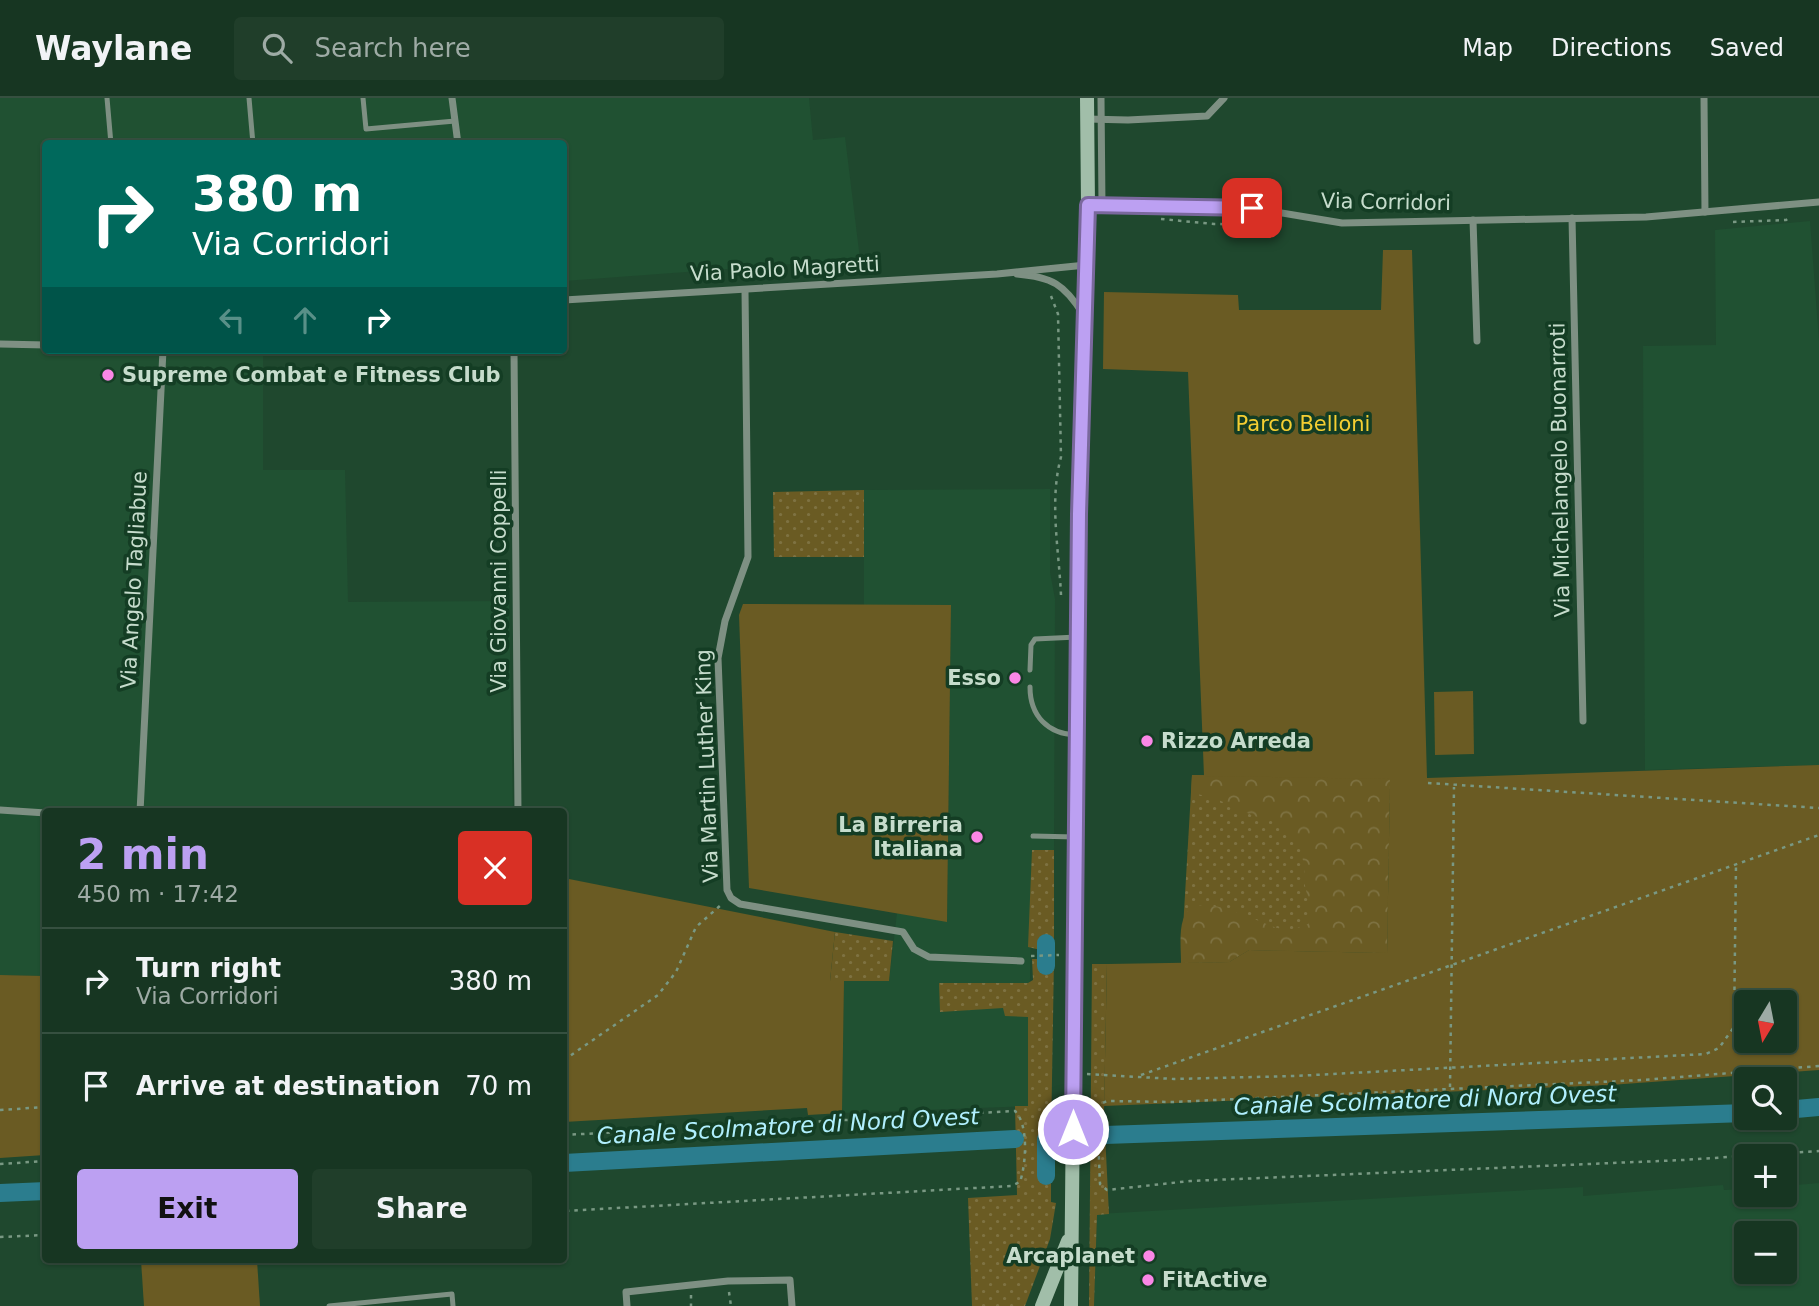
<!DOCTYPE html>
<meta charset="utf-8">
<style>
body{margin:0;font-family:"DejaVu Sans",sans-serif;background:#203e2a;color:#f1f3f6;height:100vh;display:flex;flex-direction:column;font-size:26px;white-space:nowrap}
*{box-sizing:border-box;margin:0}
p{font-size:23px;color:#9eaba5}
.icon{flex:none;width:38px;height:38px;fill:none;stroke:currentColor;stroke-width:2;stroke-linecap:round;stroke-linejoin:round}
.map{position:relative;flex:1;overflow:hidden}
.drawer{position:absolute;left:42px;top:710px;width:525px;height:455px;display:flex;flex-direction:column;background:#173622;border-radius:7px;box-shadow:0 2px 5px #0004,0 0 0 2px #365040}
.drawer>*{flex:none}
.banner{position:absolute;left:42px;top:42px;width:525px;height:214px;border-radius:7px;box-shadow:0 2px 5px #0004,0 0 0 2px #365040;background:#00695c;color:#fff;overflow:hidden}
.needle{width:46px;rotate:190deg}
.buttons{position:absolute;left:1734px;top:892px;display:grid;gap:14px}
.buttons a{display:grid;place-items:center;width:63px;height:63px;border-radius:7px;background:#173622;box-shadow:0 2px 5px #0004,0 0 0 2px #365040;font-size:35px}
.pin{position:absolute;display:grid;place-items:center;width:60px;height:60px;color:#fff;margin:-30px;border-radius:14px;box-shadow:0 4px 10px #0006}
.me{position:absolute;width:77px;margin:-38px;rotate:0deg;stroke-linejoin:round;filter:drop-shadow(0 0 5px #0008)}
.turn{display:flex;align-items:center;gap:24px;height:147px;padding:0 35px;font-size:32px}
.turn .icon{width:91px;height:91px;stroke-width:2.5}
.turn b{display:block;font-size:49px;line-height:60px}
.lanes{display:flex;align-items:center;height:66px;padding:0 35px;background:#0003;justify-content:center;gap:35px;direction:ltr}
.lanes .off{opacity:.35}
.round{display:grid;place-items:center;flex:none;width:74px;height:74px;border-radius:7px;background:#203e2a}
.head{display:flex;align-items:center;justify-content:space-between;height:119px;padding:0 35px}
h1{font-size:42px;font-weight:600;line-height:52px;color:#bca0f2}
.cta{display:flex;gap:14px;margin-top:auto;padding:14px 35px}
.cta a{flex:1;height:80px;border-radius:7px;background:#bca0f2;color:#111;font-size:28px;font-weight:600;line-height:80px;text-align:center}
.cta a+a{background:#203e2a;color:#f1f3f6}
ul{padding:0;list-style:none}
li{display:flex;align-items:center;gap:21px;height:105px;padding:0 35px;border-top:2px solid #365040}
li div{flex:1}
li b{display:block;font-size:26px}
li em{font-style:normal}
header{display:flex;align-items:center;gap:42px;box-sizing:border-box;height:98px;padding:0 35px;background:#173622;border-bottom:2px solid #365040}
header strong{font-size:33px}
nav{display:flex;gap:38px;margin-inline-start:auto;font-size:24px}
.search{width:490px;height:63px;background:#203e2a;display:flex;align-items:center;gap:18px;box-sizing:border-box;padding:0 24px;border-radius:7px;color:#9eaba5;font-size:26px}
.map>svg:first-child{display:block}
.built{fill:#205132;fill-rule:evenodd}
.grass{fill:url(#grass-dots)}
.forest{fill:url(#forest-crowns)}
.green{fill:#6a5b23;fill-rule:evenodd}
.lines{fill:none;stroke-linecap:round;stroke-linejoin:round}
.stream{stroke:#2b7d8e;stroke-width:5}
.canal{stroke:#2b7d8e;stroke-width:18}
.path{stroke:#799883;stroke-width:2.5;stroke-dasharray:3.5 5;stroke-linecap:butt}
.lane{stroke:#7e9083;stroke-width:5}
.street{stroke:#7e9083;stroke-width:7}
.secondary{stroke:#a1bea9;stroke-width:14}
.route-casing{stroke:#7a689d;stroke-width:18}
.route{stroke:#bca0f2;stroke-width:12}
.poi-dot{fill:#fa87e6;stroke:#143d24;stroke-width:2.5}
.labels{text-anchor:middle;stroke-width:7;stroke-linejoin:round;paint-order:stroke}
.street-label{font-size:21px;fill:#c6dccc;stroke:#143d24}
.poi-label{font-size:21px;font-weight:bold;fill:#c6dccc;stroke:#143d24;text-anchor:start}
.park-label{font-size:21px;fill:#f5ce32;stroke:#143d24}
.water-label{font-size:23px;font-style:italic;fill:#b0effe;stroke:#143d24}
</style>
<header>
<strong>Waylane</strong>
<div class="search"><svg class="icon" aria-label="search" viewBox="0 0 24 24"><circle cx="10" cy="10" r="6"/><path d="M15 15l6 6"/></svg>Search here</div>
<nav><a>Map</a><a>Directions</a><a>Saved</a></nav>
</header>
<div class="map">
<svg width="1819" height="1208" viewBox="0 0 1819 1208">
<defs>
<pattern id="grass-dots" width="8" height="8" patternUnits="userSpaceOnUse" patternTransform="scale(1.75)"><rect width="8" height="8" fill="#6a5b23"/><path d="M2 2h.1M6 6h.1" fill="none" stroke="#7e7242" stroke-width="1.8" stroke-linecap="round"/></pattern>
<pattern id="forest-crowns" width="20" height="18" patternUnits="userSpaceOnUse" patternTransform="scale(1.75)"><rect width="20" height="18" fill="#6a5b23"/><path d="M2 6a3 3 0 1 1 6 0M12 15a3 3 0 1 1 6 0" fill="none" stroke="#7e7242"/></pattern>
</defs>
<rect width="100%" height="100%" fill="#1f482e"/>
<g class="built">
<polygon points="0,0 809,0 813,42 845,39 860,161 564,183 564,46 46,46 46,252 263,252 263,372 345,372 348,504 509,503 513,714 46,714 45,878 0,877"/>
<polygon points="1810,123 1819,243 1819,667 1645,672 1643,248 1716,247 1715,132"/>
<polygon points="1050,391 1050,474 1055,501 1054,752 1032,752 1028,1008 842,1015 844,883 889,883 897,815 947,823 951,508 864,507 864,392"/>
<path d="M1819 1085V1208H1094L1097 1116 1583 1089V1098L1723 1087 1724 1092 1746 1091V1097H1785V1088ZM1746 1136H1785V1174H1746Z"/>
</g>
<g class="grass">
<polygon points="864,392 864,459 774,459 773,394"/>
<polygon points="1192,677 1390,680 1387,855 1249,852 1229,864 1181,865"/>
<polygon points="1032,752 1054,752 1054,854 1050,854 1047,845 1041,852 1028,849"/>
<polygon points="835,834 893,843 889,883 830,883"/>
<polygon points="1032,861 1042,861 1041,865 1046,868 1054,861 1051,1041 1042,1042 1042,1078 1051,1078 1051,1104 1056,1105 1050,1141 1025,1208 972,1208 968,1100 1017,1097 1015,1008 1028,1008 1028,919 1005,918 1003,910 940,914 939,885 1028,885 1033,882"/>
<polygon points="1092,866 1107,866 1104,1015 1109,1116 1097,1117 1094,1208 1089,1208"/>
</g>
<path class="forest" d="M1192 677 1390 680 1387 855 1249 852 1229 864 1181 865C1181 852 1179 834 1183 822 1194 785 1261 828 1282 831 1291 833 1299 829 1308 826L1311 814 1305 788 1304 767 1300 749 1293 737 1280 725 1254 718 1212 699 1191 695Z"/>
<g class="green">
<path d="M1383 152H1412L1427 680 1819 667V972L1610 987 1104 1008 1107 866 1229 864 1249 852 1387 855 1390 681 1204 678 1188 274 1103 271 1104 194 1238 197 1239 212H1381ZM1746 905H1785V943H1746Z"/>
<polygon points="743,506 951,507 947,824 749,790 739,517"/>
<polygon points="1473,593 1474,656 1435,657 1434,594"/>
<polygon points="564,780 835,834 830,883 844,883 842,1015 808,1017 807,1010 564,1024"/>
<polygon points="0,877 45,878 45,1057 0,1060"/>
<polygon points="141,1162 257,1162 260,1208 144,1208"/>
</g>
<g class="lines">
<polyline class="stream" points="1042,1069 1046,1069"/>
<g class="canal">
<polyline points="1046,868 1046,845"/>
<polyline points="1785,1012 1819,1009"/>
<polyline points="1105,1037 1746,1015"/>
<polyline points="1046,1041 1046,1078"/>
<polyline points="564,1065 1015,1041"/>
<polyline points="0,1095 46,1093"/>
</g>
<g class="path">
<polyline points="1161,121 1214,126 1276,127"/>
<polyline points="1733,124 1786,122 1791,119"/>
<path d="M1051 198 1058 216 1061 359C1049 403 1059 452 1061 497"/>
<polyline points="1428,685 1819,710"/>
<polyline points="1031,858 1059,857"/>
<polyline points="564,962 658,897 676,874 696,829 722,806"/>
<polyline points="1819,968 1642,982 1173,1004 1107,1003 1099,1007 1097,1014 1100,1086 1107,1092 1190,1083 1683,1062 1819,1053"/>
<polyline points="1087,976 1174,981 1295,978 1706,956 1719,950 1734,929 1736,766"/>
<polyline points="1141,977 1819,737"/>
<polyline points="1450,989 1454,689"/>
<polyline points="0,1012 46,1009"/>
<path d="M564 1037 1015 1013C1029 1027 1026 1066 1020 1084L1011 1088 564 1113"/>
<polyline points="0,1066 46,1063"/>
<polyline points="0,1139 46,1137"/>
<polyline points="729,1194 731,1208"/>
<polyline points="691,1197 691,1208"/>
</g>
<g class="lane">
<polyline points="107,0 111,46"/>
<polyline points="249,0 253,46"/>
<polyline points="363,0 366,31 455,23"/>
<polyline points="1030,572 1031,547 1035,541 1077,539"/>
<path d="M1030 589C1030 618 1048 636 1076 637"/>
<polyline points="1033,738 1075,739"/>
<polyline points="329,1208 452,1196 453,1208"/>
</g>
<g class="street">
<polyline points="452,0 458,46"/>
<polyline points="1101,0 1102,107"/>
<polyline points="1704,0 1705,114"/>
<polyline points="1087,21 1128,22 1207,18 1224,0"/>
<polyline points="1088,107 1252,110 1342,125 1646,119 1819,104"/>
<polyline points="1572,120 1583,623"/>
<polyline points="1473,122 1477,243"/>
<path d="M1017 176C1052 179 1064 186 1083 216"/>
<polyline points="745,192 748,459 725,523 718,560 727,792 731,800 740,806 903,834 914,851 929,859 1021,863"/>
<polyline points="564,202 997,176 1086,167"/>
<polyline points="0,246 46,247"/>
<polyline points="514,252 518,714"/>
<polyline points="0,712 46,715"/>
<polyline points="140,714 163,252"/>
<polyline points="627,1208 626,1194 728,1183 790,1182 792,1208"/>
</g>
<g class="secondary">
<polyline points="1042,1208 1068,1143"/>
<polyline points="1071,1208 1078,492 1088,107 1087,0"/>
</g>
</g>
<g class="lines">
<defs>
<polyline id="route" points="1073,1031 1079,416 1088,107 1252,110"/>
</defs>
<use href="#route" class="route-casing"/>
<use href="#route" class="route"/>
</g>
<g class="poi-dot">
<circle cx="108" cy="277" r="7"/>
<circle cx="1015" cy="580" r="7"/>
<circle cx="1147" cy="643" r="7"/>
<circle cx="977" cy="739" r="7"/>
<circle cx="1149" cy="1158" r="7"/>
<circle cx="1148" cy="1182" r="7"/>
</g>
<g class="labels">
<g class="street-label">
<text transform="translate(1386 104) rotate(1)" y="7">Via Corridori</text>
<text transform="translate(785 171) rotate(-3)" y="7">Via Paolo Magretti</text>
<text transform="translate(1560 372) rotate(-91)" y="7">Via Michelangelo Buonarroti</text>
<text transform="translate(134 482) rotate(-87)" y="7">Via Angelo Tagliabue</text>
<text transform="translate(499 483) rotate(-90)" y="7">Via Giovanni Coppelli</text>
<text transform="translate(707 668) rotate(-92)" y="7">Via Martin Luther King</text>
</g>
<g class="poi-label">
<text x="122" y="284">Supreme Combat e Fitness Club</text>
<text x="1001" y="587" text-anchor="end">Esso</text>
<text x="1161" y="650">Rizzo Arreda</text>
<text x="963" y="734" text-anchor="end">La Birreria<tspan x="963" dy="24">Italiana</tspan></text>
<text x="1135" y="1165" text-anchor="end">Arcaplanet</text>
<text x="1162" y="1189">FitActive</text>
</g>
<g class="park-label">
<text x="1303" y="333">Parco Belloni</text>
</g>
<g class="water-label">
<text transform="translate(1425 1002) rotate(-2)" y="8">Canale Scolmatore di Nord Ovest</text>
<text transform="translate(788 1028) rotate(-3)" y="8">Canale Scolmatore di Nord Ovest</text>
</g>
</g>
</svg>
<div class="buttons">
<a><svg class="needle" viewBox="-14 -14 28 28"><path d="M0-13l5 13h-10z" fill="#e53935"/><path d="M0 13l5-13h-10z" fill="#9eaba5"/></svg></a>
<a><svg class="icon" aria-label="search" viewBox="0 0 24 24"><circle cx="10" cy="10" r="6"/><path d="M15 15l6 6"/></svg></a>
<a>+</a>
<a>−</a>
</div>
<div class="pin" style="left:1252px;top:110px;background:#d93025"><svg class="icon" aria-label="arrive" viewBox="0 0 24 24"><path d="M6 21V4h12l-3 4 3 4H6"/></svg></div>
<svg class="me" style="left:1073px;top:1031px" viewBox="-20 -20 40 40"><circle r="17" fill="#bca0f2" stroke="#fff" stroke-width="3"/><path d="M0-11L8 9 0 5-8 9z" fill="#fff"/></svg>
<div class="banner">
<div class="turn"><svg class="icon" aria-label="right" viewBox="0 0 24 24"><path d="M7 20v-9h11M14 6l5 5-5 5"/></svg><div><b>380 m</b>Via Corridori</div></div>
<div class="lanes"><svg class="icon off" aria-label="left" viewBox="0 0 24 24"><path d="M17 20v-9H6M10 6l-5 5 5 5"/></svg><svg class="icon off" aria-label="ahead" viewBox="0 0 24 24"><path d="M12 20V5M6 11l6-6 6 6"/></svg><svg class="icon" aria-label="right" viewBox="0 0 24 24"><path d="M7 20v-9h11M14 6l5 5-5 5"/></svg></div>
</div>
<section class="drawer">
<div class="head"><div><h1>2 min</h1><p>450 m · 17:42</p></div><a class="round" style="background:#d93025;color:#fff"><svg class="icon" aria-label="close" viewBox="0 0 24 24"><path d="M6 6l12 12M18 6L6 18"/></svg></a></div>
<ul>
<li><svg class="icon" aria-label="right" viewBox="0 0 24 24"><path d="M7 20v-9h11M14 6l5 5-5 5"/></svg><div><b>Turn right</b><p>Via Corridori</p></div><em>380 m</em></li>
<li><svg class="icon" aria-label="arrive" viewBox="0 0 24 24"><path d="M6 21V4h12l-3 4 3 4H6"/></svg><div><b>Arrive at destination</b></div><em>70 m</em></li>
</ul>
<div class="cta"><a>Exit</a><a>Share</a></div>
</section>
</div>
